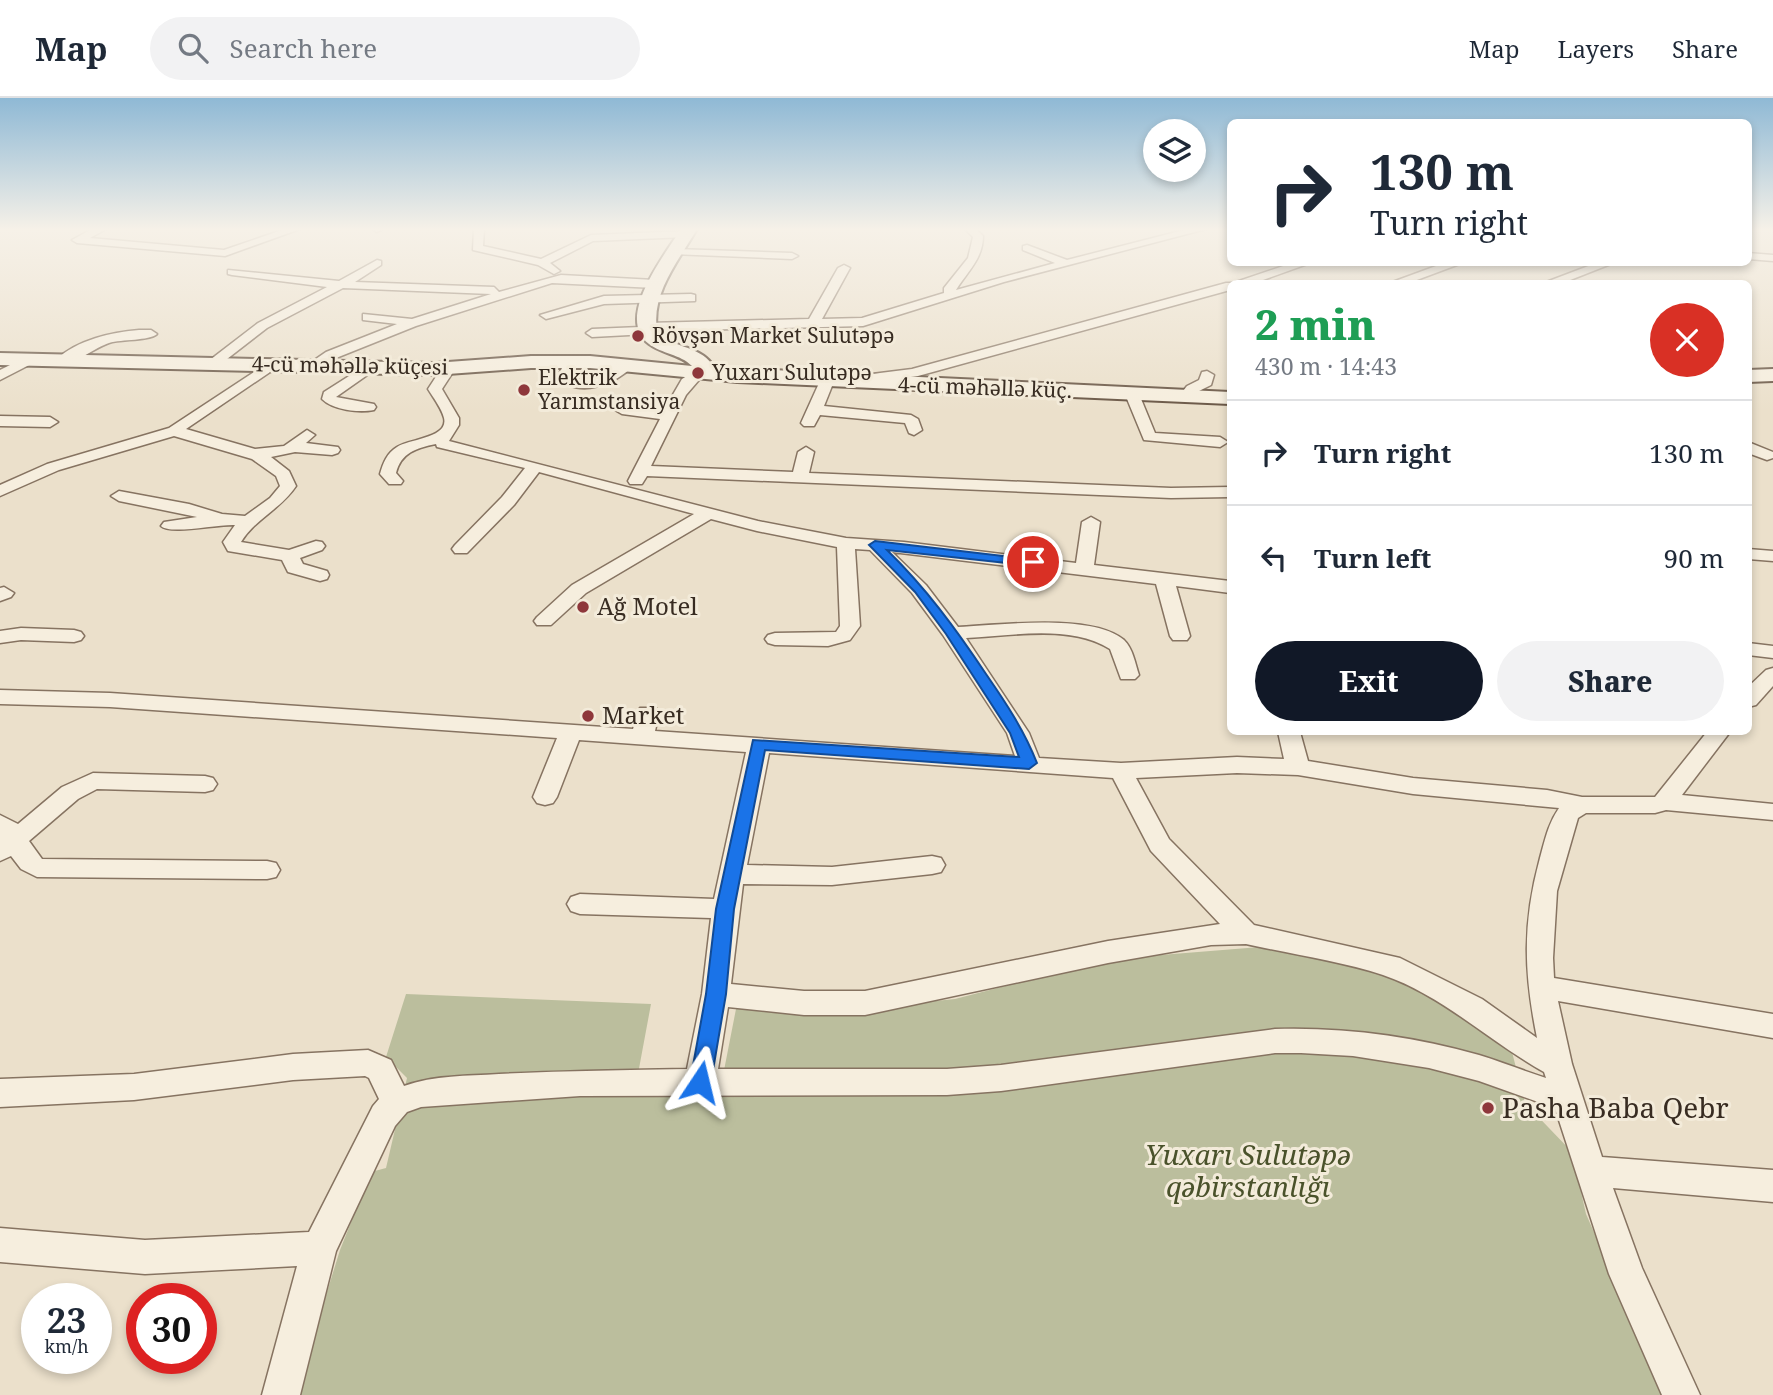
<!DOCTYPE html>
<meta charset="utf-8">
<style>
body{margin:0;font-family:"Noto Serif",serif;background:#f2f2f3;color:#1f2937;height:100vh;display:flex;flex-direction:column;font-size:26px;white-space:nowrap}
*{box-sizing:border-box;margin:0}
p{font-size:23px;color:#747a83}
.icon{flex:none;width:38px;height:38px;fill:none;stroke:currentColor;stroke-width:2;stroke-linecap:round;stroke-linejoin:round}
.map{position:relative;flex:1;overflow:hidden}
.sheet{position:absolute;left:1227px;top:182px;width:525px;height:455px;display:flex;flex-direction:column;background:#fff;border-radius:10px;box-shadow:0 4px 10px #0003}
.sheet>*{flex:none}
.top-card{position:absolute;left:1227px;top:21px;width:525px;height:147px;border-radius:10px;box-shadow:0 4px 10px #0003;background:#fff;color:#1f2937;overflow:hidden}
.buttons{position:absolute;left:1143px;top:21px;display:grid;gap:14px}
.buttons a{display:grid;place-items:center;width:63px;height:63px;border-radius:50%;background:#fff;box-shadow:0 4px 10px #0003;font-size:35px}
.speed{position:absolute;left:21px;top:1185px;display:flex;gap:14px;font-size:35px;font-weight:700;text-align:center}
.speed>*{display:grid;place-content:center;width:91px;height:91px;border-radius:50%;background:#fff;box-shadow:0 4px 10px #0003;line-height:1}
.speed small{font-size:18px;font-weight:400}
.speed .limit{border:10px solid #d22;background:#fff;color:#111}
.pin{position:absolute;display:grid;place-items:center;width:60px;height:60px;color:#fff;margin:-30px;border:4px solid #fff;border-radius:50%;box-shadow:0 2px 7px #0007}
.me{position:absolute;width:77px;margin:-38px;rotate:10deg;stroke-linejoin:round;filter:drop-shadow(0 0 5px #0008)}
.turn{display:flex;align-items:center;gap:24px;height:147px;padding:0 28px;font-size:32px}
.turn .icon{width:91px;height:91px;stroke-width:2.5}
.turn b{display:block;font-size:49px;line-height:60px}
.round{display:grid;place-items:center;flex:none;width:74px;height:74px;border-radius:37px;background:#f2f2f3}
.overview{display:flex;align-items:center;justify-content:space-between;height:119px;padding:0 28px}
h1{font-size:42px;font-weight:800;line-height:52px;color:#1e9e55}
.primary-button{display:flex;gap:14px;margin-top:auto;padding:14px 28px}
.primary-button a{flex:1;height:80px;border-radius:42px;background:#111827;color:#fff;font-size:28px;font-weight:800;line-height:80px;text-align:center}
.primary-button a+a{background:#f2f2f3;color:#1f2937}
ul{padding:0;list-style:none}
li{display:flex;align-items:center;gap:21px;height:105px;padding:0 28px;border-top:2px solid #e0e1e3}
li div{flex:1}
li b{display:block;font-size:26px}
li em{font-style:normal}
header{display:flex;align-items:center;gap:42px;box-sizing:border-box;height:98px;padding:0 35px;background:#fff;border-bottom:2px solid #e0e1e3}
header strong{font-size:33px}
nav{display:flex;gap:38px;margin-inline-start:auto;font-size:24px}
.search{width:490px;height:63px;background:#f2f2f3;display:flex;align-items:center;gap:18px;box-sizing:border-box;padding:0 24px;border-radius:38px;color:#747a83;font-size:26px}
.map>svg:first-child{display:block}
.cemetery{fill:#bbbe9d}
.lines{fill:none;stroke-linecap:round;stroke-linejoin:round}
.street-casing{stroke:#867361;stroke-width:3}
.secondary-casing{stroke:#685544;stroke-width:4}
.street{fill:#f6eede;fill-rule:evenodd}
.secondary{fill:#f6eede;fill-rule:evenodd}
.route{fill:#1a73e8;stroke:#114b97;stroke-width:2}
.poi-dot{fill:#8e373b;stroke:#f3ebda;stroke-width:2.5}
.labels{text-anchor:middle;stroke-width:6;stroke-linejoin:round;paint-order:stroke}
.far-poi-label{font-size:21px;fill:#382c22;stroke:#f3ebda;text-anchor:start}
.far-street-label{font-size:21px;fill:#382c22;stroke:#f3ebda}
.poi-label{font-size:24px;fill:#382c22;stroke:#f3ebda;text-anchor:start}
.near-poi-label{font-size:28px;fill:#382c22;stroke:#f3ebda;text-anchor:start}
.near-park-label{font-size:28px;font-style:italic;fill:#4a522b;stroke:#f3ebda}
</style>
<header>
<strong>Map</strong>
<div class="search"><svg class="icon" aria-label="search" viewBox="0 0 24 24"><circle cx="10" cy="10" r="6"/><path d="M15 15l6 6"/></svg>Search here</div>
<nav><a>Map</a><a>Layers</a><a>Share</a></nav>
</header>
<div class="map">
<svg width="1773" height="1297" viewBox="0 0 1773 1297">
<rect width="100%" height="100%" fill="#ebe0cb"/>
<polygon class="cemetery" points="1260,849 1384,873 1452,905 1511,950 1525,1005 1572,1054 1586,1116 1665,1297 295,1297 340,1152 371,1074 386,1070 407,980 386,959 406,896 651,906 635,992 719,998 736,911 866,910 955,901 1111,861"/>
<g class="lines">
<defs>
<g id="street">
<polygon points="92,131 106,131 90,140 224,152 285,131 300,131 225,158 77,145 72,142"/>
<polygon points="372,131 383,131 377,134"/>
<polygon points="474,131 484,131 483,148 541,161 591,137 686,133 691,136 686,139 593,143 550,165 560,173 554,176 538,167 473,152"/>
<path d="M965 131H976L983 138C983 161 967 174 956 192L1055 165 1023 152V148L1027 147 1067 162 1188 131H1206L1004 184 863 228 654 233 648 236 592 239 586 235 592 231 641 229 647 225 809 221 838 170 844 167 850 170 822 221 862 220 944 195V190L968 160 973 139Z"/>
<polygon points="676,151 792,155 798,158 792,161 672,156 670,154"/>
<polygon points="1748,155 1773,157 1773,163 1748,161"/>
<polygon points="377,162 381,163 381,167 355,184 494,189 499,194 561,177 655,182 661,186 655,190 552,185 416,228 336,260 320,271 310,271 310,265 326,254 397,226 363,222 363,216 412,221 491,196 343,190 267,230 218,268 213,269 206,265 258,225 327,189 232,177 228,176 228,172 339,183"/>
<polygon points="1295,164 1313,164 1252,186 1230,186 1230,192 918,278 880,283 865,289 858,285 872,276 912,271 1226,185 1233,185"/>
<polygon points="1447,164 1465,164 1406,186 1387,186"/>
<polygon points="1599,164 1616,164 1560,186 1541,186"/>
<polygon points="691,196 695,197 695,203 604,206 546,221 540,217 604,198"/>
<path d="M139 232H151L157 236C149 243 122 241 109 245 94 250 73 268 58 265L56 262C76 242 113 234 139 232Z"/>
<polygon points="30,257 35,258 35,264 0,282 0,272"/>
<path d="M572 259 579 263 572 277 580 282C599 282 611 268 627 263L634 267C616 286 578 302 558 278L567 260Z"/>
<path d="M271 263 276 264V270L186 331 255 351 284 348 307 332 315 337 306 345 338 349 340 352 338 355 332 357 295 354 271 359 289 373 296 388C281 411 255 421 241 444L289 452 316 443 322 444 325 448 322 452 300 460 303 466 327 473 329 477 327 481 320 483 288 474 282 462 228 453 223 444 235 427C218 426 170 437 161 428L164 424 197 419 119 403 111 398 119 393 189 406 222 416 245 418 270 400 280 388 276 378 252 361 174 338 59 372 0 398V387L47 366 169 330Z"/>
<path d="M368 266 373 267V273L336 299 374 306 376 309 374 312C359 315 333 312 322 301L324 294Z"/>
<path d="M448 267 455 271 442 291 459 320V327L449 343 758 423 846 440 904 444 1076 465 1082 424 1091 419 1100 424 1094 467 1230 483V495L1176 488 1190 538 1187 542H1173L1170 538 1156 486 892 454 926 487 958 529C998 527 1092 515 1124 542 1133 551 1135 565 1139 577L1135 581H1121L1110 551C1070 526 1011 538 966 540L1029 635 1039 660 1121 665 1237 659 1284 661 1278 634H1300L1308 663 1413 680 1547 692 1582 699H1655L1707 634H1730L1682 697 1773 706V722L1666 712 1655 715H1586L1578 720 1557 793 1553 860 1554 880 1773 916V940L1558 903 1572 966 1602 1059 1773 1072V1104L1613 1090 1642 1170 1700 1297H1662L1609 1176 1555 1010 1479 983 1429 970 1353 958 1301 955H1275L1001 993 947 997 580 998 421 1009 407 1014 395 1028 336 1153 300 1297H262L297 1168 145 1176 0 1164V1130L145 1142 309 1134 373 1008 379 1001 369 980 365 978 293 982 134 1002 0 1009V981L134 976 293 956 368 952 391 962 404 988C434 977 467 978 499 976 562 973 624 972 687 971L702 896 711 820 580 816 571 813 567 806 571 799 580 796 714 801 746 654 579 642 557 699 553 705 545 707 537 705 533 699 557 640 110 609 0 606V592L110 595 633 631 640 610H656L659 615 655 633 1015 658 1007 635 943 537 912 495 870 452 855 451 860 528 850 542 828 548 775 547 768 545 765 541 768 537 775 535 836 534 840 528 837 449 757 433 711 421 586 495 551 527H537L534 523 537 519 572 487 694 416 539 374 514 407 467 455H455L452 451 455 447 502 399 525 370 437 349 436 346C416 350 401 355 396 375L403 383 401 386H389L380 376C383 365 387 355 397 349 409 341 449 340 444 320 442 311 433 299 428 291L443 268ZM769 655 1113 680 1151 753 1220 826 1108 843 865 893H804L731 886 743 786 832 787 932 776 941 774 945 767 941 760 932 758 832 769 747 767ZM1237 675 1298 677 1413 696 1559 710C1548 726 1545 742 1540 760 1522 826 1524 875 1537 940L1482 901 1400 860 1254 827 1169 741 1136 680ZM1246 846C1290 856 1340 863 1383 877 1442 897 1490 944 1544 974L1546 980C1524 973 1502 964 1479 957 1413 938 1344 929 1275 931L1001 967 947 971H718L728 909 804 917H865L1108 865 1211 847Z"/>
<polygon points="698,271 705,275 686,297 651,368 793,374 798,354 806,349 814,354 809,375 1171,390 1230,389 1230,399 1171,400 647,378 642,386 630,386 628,383 660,321 622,316 615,312 622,308 664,312 682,281"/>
<polygon points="1207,273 1214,277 1211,287 1197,294 1191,301 1181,301 1179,298 1187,288 1199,282 1202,274"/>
<polygon points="827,279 834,283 824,308 911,317 918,321 922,332 914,337 909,335 905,325 820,317 814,328 804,328 801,325 820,283"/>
<polygon points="1132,292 1139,296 1155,335 1220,339 1228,344 1220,349 1144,342 1125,296"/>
<polygon points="0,318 50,319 58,324 50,329 0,328"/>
<polygon points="1748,344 1773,354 1773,360 1767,362 1748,355"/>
<polygon points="1748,451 1773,453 1773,463 1748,461"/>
<polygon points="4,489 14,495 11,499 0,503 0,490"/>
<polygon points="21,530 74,532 81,534 84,538 81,542 74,544 21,542 0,545 0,533"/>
<polygon points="1748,545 1773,548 1773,560 1748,557"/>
<polygon points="1773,570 1773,588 1756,607 1748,609 1748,589 1766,572"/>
<polygon points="93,675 205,678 213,680 217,686 213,692 205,694 97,691 78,701 29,743 42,761 267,763 276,765 280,772 276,779 267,781 37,779 21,771 11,758 0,763 0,717 18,726 62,689"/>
</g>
<g id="secondary">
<path d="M681 131H697C679 162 651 195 657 232 670 250 698 247 712 266L710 269 1230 294V306L737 284 590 270H531L434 277 0 267V255L434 265 531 258H590L692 268C680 256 662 256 649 246 614 220 665 157 681 131Z"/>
<polygon points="1773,271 1773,283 1748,284 1748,272"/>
</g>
</defs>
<use href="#street" class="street-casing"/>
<use href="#secondary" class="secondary-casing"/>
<use href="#street" class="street"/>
<use href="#secondary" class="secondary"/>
</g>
<linearGradient id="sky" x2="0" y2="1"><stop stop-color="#8fb9d5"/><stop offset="0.42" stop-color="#f6f1e8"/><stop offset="1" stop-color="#f6f1e8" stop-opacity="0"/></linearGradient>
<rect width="1773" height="313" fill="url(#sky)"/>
<path class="route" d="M875 443 1037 462V467L1033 468 887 452C926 490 956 531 986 576 1006 605 1024 632 1037 665L1029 671 765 652 734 811 726 896 711 984 708 990 700 993 693 990 690 984 706 896 716 811 753 642 1019 659 1010 635 946 536 915 494 869 447Z"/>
<g class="poi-dot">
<circle cx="638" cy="238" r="7"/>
<circle cx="698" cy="275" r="7"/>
<circle cx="524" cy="292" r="7"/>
<circle cx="583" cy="509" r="7"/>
<circle cx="588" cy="618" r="7"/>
<circle cx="1488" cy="1010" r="7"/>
</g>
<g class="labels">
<g class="far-poi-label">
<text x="652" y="245">Rövşən Market Sulutəpə</text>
<text x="712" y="282">Yuxarı Sulutəpə</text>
<text x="538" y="287">Elektrik<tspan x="538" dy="24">Yarımstansiya</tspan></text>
</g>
<g class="far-street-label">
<text transform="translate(350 268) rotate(1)" y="7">4-cü məhəllə küçesi</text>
<text transform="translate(985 290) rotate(2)" y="7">4-cü məhəllə küç.</text>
</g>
<g class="poi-label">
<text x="597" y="517">Ağ Motel</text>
<text x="602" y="626">Market</text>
</g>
<g class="near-poi-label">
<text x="1502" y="1020">Pasha Baba Qebr</text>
</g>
<g class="near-park-label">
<text x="1248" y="1067">Yuxarı Sulutəpə<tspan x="1248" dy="32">qəbirstanlığı</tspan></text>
</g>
</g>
</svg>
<div class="buttons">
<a><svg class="icon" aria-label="layers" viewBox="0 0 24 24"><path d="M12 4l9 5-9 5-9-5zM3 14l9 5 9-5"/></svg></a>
</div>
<div class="speed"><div>23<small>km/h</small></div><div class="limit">30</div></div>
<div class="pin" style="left:1033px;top:464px;background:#d93025"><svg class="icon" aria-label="arrive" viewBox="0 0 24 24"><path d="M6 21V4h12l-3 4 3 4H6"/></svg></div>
<svg class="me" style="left:700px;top:984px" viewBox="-20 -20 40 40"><path d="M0-17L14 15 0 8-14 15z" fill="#1a73e8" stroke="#fff" stroke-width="4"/></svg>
<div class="top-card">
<div class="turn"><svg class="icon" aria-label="right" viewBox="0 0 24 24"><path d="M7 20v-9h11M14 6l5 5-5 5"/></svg><div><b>130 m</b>Turn right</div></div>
</div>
<section class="sheet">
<div class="overview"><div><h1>2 min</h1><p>430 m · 14:43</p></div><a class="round" style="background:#d93025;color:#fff"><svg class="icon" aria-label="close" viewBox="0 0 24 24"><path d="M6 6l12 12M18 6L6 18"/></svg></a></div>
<ul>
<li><svg class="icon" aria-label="right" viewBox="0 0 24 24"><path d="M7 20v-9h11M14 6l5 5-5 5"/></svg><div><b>Turn right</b></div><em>130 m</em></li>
<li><svg class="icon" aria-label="left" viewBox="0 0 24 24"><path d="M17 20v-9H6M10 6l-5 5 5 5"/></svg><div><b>Turn left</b></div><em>90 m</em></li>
</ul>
<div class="primary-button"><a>Exit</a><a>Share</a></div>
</section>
</div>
